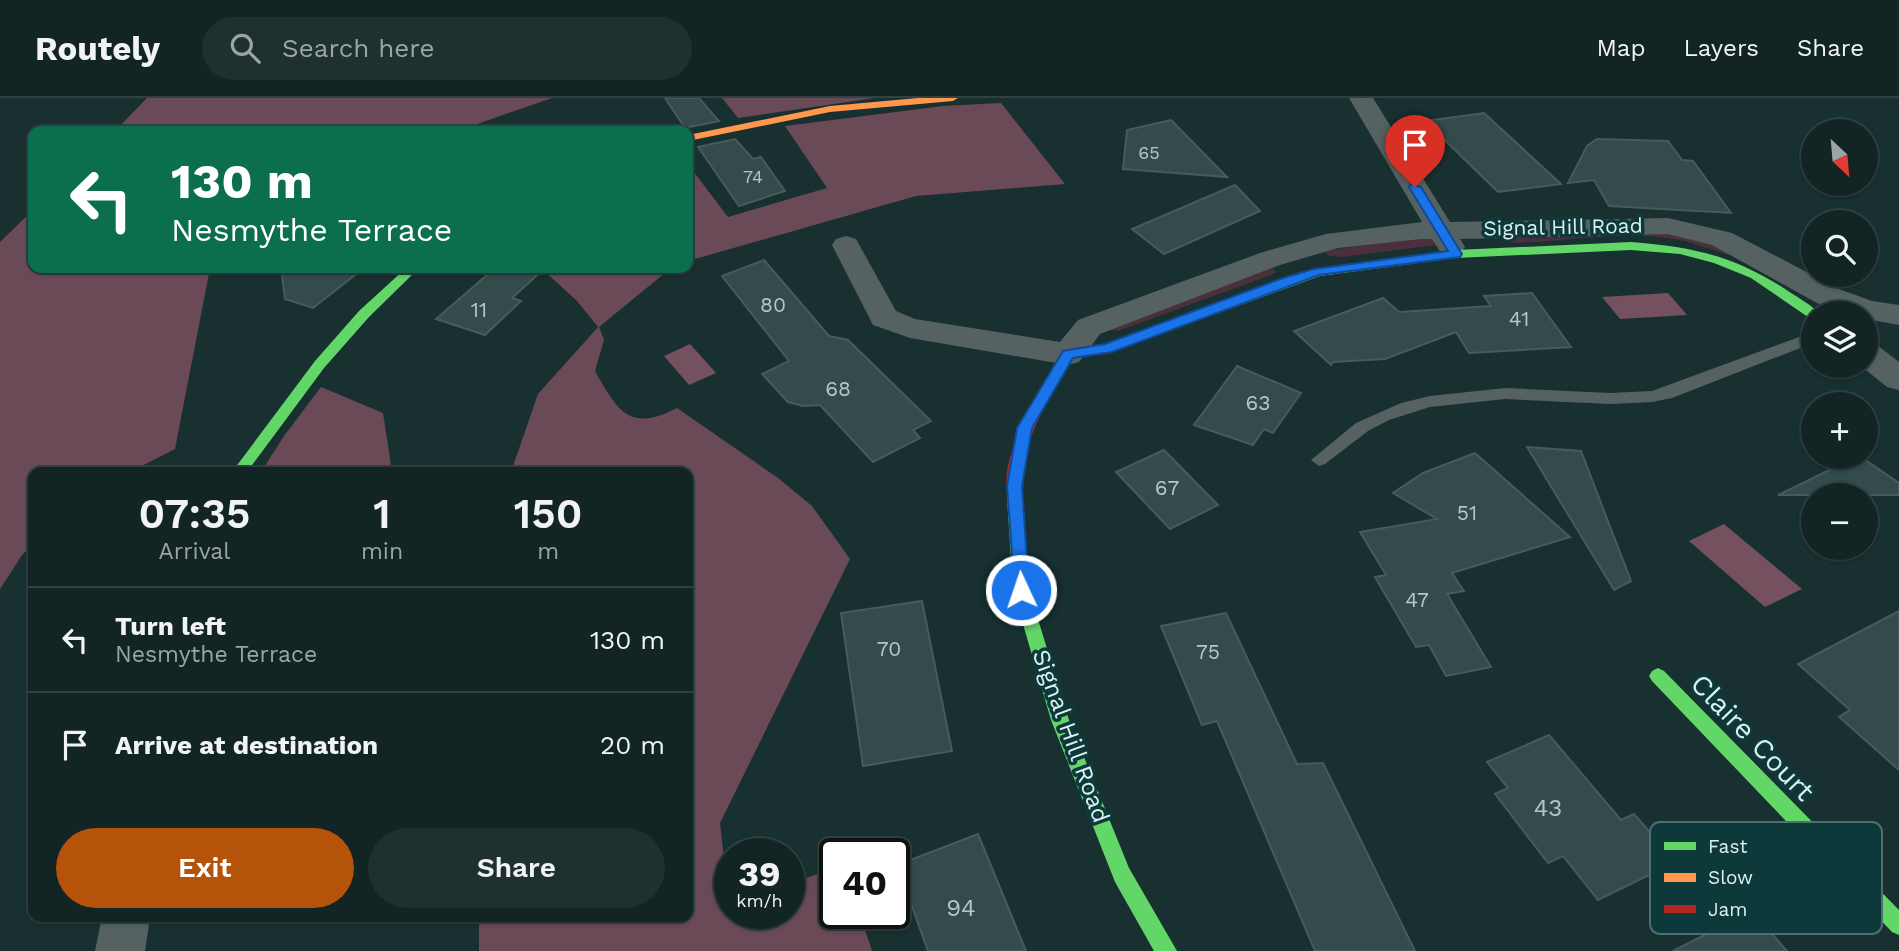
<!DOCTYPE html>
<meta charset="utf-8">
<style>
body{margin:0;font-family:"Work Sans",sans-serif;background:#1f3031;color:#f1f3f6;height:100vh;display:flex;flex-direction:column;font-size:26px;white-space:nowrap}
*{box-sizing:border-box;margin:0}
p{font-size:23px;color:#9ca4a6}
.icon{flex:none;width:38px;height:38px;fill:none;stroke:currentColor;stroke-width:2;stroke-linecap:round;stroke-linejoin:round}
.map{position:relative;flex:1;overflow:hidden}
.details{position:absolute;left:28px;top:369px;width:665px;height:455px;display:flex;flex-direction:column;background:#122424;border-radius:14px;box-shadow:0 2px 5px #0004,0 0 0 2px #314141}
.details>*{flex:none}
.banner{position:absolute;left:28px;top:28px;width:665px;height:147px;border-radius:14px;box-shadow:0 2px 5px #0004,0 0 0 2px #314141;background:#0b6e4f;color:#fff;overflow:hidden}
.needle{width:46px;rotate:154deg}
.controls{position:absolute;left:1801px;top:21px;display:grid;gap:14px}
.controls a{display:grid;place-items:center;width:77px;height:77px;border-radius:50%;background:#122424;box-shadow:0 2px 5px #0004,0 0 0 2px #314141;font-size:35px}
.speed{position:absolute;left:714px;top:740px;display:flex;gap:14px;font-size:35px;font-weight:700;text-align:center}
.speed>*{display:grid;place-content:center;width:91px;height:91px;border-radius:50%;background:#122424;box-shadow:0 2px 5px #0004,0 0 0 2px #314141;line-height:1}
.speed small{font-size:18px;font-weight:400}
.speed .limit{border:4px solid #111;border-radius:10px;background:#fff;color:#111}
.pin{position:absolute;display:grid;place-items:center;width:60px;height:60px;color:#fff;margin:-72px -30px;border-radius:50% 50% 50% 0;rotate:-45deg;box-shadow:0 0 7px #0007}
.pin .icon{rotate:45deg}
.me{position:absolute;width:77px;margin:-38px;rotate:357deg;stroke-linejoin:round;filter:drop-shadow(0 0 5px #0008)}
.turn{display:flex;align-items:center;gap:24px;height:147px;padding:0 28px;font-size:32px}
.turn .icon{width:91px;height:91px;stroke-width:2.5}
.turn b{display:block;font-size:49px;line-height:60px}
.eta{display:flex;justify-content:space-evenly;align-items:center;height:119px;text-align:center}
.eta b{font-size:42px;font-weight:600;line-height:49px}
.button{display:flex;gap:14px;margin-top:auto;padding:14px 28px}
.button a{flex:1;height:80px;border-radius:42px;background:#b45309;color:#fff;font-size:28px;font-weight:600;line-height:80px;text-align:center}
.button a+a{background:#1f3031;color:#f1f3f6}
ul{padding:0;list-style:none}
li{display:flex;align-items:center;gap:21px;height:105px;padding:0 28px;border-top:2px solid #314141}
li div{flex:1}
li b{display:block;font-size:26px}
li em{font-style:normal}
header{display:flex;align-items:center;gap:42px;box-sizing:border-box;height:98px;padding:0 35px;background:#122424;border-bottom:2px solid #314141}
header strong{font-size:33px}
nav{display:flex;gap:38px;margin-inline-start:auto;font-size:24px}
.search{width:490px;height:63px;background:#1f3031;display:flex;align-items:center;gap:18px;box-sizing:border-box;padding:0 24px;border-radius:38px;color:#9ca4a6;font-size:26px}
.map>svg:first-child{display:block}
.green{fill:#4b2f3b}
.forest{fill:#6b4a58}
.water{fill:#75505e}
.building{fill:#344b4c;stroke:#485a5b;stroke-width:2}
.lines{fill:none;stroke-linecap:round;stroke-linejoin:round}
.lane{fill:#566262;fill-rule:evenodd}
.street{fill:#566262;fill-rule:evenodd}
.fast{fill:#63d668;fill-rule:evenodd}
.slow{fill:#ff974d;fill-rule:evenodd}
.jam{fill:#b3261e;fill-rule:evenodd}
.route{fill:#1a73e8;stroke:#114b97;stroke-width:2}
.labels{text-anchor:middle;stroke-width:7;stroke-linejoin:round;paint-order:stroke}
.far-number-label{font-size:18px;fill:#b1c8c8}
.far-street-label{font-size:21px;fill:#dbf1f1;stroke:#0e393b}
.number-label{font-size:21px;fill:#b1c8c8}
.street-label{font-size:24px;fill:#dbf1f1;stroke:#0e393b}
.near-number-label{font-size:24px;fill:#b1c8c8}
.near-street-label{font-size:28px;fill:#dbf1f1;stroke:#0e393b}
.key{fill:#0e393b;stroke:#4c7072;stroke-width:2}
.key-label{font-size:19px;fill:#dbf1f1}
</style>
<header>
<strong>Routely</strong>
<div class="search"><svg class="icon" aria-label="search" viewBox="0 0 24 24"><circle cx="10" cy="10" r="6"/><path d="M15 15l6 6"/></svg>Search here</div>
<nav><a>Map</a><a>Layers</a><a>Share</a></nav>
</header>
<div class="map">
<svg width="1899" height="853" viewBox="0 0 1899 853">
<rect width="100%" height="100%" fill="#183030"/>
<g class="green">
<path d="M1664 135 1705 144 1746 160C1719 157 1695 143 1667 140 1615 132 1561 145 1508 145L1500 138Z"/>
<polygon points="1424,138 1434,141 1437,147 1341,159 1329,158 1324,153"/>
<polygon points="1272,170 1276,174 1271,177 1118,233 1104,232"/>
</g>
<g class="forest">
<polygon points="147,0 552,0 457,33 115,33"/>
<polygon points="722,0 875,0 738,20"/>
<polygon points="1001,5 1065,86 916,98 688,163 688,74 693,73 728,119 827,90 785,28 943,8"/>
<polygon points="33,112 33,170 210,170 175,351 130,374 33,374 33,446 22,457 0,491 0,144"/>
<path d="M541 170H671L599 229 604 242 595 273C618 313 629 335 677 310L778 380 812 408 850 461 720 725 730 816H789V786L835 770V816H860L872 853H479V819H688V374H511L538 296 598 229 577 203Z"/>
<polygon points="321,289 383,315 392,374 261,374 284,338"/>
</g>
<g class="water">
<polygon points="1668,195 1687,217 1620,221 1602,199"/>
<polygon points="690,246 716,275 689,287 664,258"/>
<polygon points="1724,426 1802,491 1765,509 1689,443"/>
</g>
<g class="building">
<polygon points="665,0 699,0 719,23 685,30"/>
<polygon points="1484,15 1561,86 1498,94 1425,23"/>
<polygon points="1171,22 1227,79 1123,71 1127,32"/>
<polygon points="735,41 753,61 761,59 785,93 739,108 698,49"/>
<polygon points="1597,41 1668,43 1682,62 1693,63 1731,115 1609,108 1594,82 1568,85 1587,48"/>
<polygon points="1235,87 1260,113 1164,156 1132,131"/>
<polygon points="764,162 829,238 848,242 931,323 913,332 920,340 873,364 820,307 803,308 788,304 762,276 789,263 722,178"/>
<polygon points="281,170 364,170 313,210 285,201"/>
<polygon points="495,170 545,170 512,200 521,203 485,237 436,221"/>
<polygon points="1532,195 1571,249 1469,255 1456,234 1385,261 1333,264 1331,267 1294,233 1383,200 1399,214 1491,208 1484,198"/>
<polygon points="1237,268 1301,295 1273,335 1264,331 1253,347 1194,327"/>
<polygon points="1527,349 1581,353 1631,483 1614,492"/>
<polygon points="1164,352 1218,407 1170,431 1116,374"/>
<polygon points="1475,355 1570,439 1452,475 1464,493 1447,496 1491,569 1446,578 1429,547 1416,549 1375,479 1386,477 1360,434 1437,421 1393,395 1423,375"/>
<polygon points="1856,359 1861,359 1899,385 1899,397 1778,397"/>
<polygon points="922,503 952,653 863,668 841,515"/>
<polygon points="1899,513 1899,672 1839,619 1850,612 1798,566"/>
<polygon points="1226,515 1297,666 1323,665 1415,853 1315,853 1217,623 1202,627 1161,528"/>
<polygon points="1549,637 1621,722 1634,716 1676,764 1598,802 1563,758 1548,765 1495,696 1508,690 1487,664"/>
<polygon points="978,736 1026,853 928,853 897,767"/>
<polygon points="1752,813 1787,853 1673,853"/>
</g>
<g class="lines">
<polygon class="lane" points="1813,234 1813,245 1672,300 1652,304 1610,306 1505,301 1430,309 1389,322 1368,333 1325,366 1319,368 1311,362 1356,325 1401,305 1430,298 1505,290 1610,295 1652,293"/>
<g class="street">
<polygon points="1349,0 1373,0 1450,124 1668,120 1732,135 1839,191 1872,203 1899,207 1899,227 1866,221 1866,215 1847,215 1817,205 1712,147 1668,136 1460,141 1465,149 1461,155 1451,158 1441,155 1432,141 1421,141 1338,150 1280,167 1100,236 1079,264 1068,267 910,240 873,227 832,147 836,141 846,138 856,141 896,213 915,221 1060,244 1078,222 1260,155 1326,136 1422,124"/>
<polygon points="1866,244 1877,247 1899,264 1899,292 1887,289 1861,268 1866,268"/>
<polygon points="102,819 150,819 145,853 95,853"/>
</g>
<g class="fast">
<path d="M1631 144C1694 149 1735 158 1788 193 1799 200 1811 207 1819 215H1813V220L1808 219 1751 180 1714 165 1680 156 1631 152 1456 160 1320 178 1144 242 1139 243 1132 239 1134 236 1318 170 1456 152Z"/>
<polygon points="406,170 419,170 369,219 324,270 247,374 232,374 315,263 359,213"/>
<polygon points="1015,394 1023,400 1029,492 1069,622 1129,770 1177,853 1154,853 1115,784 1051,622 1013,492 1007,400"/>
<polygon points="1658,570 1664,573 1899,812 1899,837 1892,834 1652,583 1649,578 1652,573"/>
</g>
<polygon class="slow" points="918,0 958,0 953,3 830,14 688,43 688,37 830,8"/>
<path class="jam" d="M1139 235 1146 239 1144 242 1107 256 1072 260C1054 292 1033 324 1025 360 1022 374 1026 392 1020 404H1010C992 365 1043 286 1063 253L1105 247Z"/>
</g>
<polygon class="route" points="1411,86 1421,89 1462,156 1460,159 1319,177 1112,254 1073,260 1032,330 1022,388 1029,492 1027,497 1015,497 1007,388 1017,330 1063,253 1105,246 1283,180 1314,171 1448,153 1409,89"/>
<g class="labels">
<g class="far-number-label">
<text x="1149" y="61">65</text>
<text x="753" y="85">74</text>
</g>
<g class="far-street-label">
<text transform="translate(1563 129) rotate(-1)" y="7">Signal Hill Road</text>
</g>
<g class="number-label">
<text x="773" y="214">80</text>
<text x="479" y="219">11</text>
<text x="1519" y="228">41</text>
<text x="838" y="298">68</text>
<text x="1258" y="312">63</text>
<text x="1167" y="397">67</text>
<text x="1467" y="422">51</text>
<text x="1417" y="509">47</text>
<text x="889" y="558">70</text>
<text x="1208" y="561">75</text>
</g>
<g class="street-label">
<text transform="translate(1071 638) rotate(70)" y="8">Signal Hill Road</text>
</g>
<g class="near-number-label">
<text x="1548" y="718">43</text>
<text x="961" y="818">94</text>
</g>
<g class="near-street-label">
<text transform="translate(1753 639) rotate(46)" y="10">Claire Court</text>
</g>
</g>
<rect x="1650" y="724" width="232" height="112" rx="10" class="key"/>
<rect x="1664" y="744" width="32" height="8" fill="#63d668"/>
<rect x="1664" y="775" width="32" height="9" fill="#ff974d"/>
<rect x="1664" y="807" width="32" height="8" fill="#b3261e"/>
<g class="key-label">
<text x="1708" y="755">Fast</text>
<text x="1708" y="786">Slow</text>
<text x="1708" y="818">Jam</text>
</g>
</svg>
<div class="controls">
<a><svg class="needle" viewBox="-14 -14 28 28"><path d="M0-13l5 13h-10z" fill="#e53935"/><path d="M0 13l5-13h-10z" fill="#9ca4a6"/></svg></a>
<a><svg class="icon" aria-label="search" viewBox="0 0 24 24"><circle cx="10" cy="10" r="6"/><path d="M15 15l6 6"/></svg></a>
<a><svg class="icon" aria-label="layers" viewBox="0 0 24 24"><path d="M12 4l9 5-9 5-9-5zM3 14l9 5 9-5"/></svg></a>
<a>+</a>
<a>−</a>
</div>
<div class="speed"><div>39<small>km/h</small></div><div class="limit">40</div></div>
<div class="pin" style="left:1415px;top:89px;background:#d93025"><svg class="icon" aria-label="arrive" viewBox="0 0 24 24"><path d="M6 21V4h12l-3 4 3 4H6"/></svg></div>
<svg class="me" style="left:1021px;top:492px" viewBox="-20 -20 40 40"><circle r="17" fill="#1a73e8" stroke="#fff" stroke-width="3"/><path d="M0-11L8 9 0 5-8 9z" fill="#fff"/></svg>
<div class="banner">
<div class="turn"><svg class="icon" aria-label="left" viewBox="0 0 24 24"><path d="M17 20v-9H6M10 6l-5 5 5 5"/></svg><div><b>130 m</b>Nesmythe Terrace</div></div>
</div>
<section class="details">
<div class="eta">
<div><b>07:35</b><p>Arrival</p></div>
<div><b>1</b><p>min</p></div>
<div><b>150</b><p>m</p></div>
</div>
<ul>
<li><svg class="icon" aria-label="left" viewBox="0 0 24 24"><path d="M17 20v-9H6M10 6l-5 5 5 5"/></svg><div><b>Turn left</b><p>Nesmythe Terrace</p></div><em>130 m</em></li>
<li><svg class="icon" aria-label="arrive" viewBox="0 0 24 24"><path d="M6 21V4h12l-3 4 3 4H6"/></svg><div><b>Arrive at destination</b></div><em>20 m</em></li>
</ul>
<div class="button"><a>Exit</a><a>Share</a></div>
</section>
</div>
